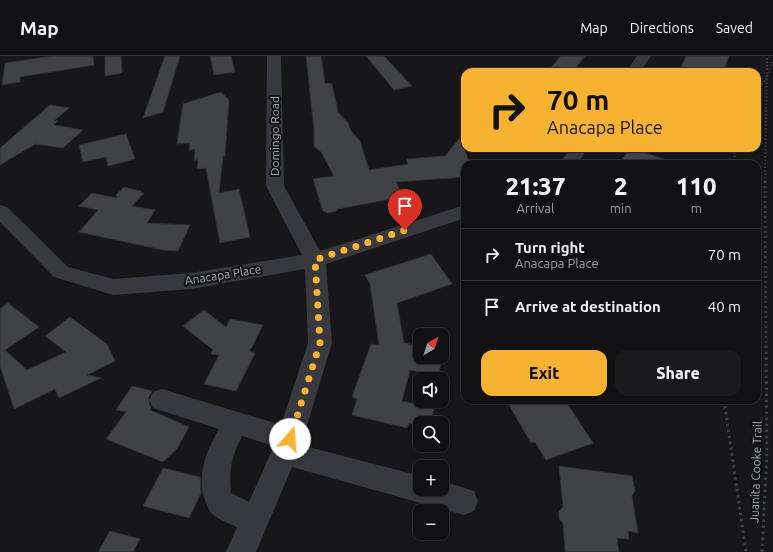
<!DOCTYPE html>
<meta charset="utf-8">
<style>
body{margin:0;font-family:Ubuntu,sans-serif;background:#1a1a1c;color:#f1f3f6;height:100vh;display:flex;flex-direction:column;font-size:15px;white-space:nowrap}
*{box-sizing:border-box;margin:0}
p{font-size:13px;color:#9c9da0}
.icon{flex:none;width:22px;height:22px;fill:none;stroke:currentColor;stroke-width:2;stroke-linecap:round;stroke-linejoin:round}
.map{position:relative;flex:1;overflow:hidden}
.details{position:absolute;left:461px;top:104px;width:300px;height:244px;display:flex;flex-direction:column;background:#111113;border-radius:12px;box-shadow:0 1px 3px #0004,0 0 0 1px #303133}
.details>*{flex:none}
.banner{position:absolute;left:461px;top:12px;width:300px;height:84px;border-radius:12px;box-shadow:0 1px 3px #0004,0 0 0 1px #303133;background:#f7b232;color:#111;overflow:hidden}
.needle{width:26px;rotate:39deg}
.buttons{position:absolute;left:413px;top:272px;display:grid;gap:8px}
.buttons a{display:grid;place-items:center;width:36px;height:36px;border-radius:8px;background:#111113;box-shadow:0 1px 3px #0004,0 0 0 1px #303133;font-size:20px}
.pin{position:absolute;display:grid;place-items:center;width:34px;height:34px;color:#fff;margin:-41px -17px;border-radius:50% 50% 50% 0;rotate:-45deg;box-shadow:0 0 4px #0007}
.pin .icon{rotate:45deg}
.me{position:absolute;width:44px;margin:-22px;rotate:18deg;stroke-linejoin:round;filter:drop-shadow(0 0 3px #0008)}
.turn{display:flex;align-items:center;gap:14px;height:84px;padding:0 20px;font-size:18px}
.turn .icon{width:52px;height:52px;stroke-width:2.5}
.turn b{display:block;font-size:28px;line-height:34px}
.eta{display:flex;justify-content:space-evenly;align-items:center;height:68px;text-align:center}
.eta b{font-size:24px;font-weight:800;line-height:28px}
.primary-button{display:flex;gap:8px;margin-top:auto;padding:8px 20px}
.primary-button a{flex:1;height:46px;border-radius:12px;background:#f7b232;color:#111;font-size:16px;font-weight:800;line-height:46px;text-align:center}
.primary-button a+a{background:#1a1a1c;color:#f1f3f6}
ul{padding:0;list-style:none}
li{display:flex;align-items:center;gap:12px;height:52px;padding:0 20px;border-top:1px solid #303133}
li div{flex:1}
li b{display:block;font-size:15px}
li em{font-style:normal}
header{display:flex;align-items:center;gap:24px;box-sizing:border-box;height:56px;padding:0 20px;background:#111113;border-bottom:1px solid #303133}
header strong{font-size:19px}
nav{display:flex;gap:22px;margin-inline-start:auto;font-size:14px}
.map>svg:first-child{display:block}
.building{fill:#414246;stroke:#313135}
.lines{fill:none;stroke-linecap:round;stroke-linejoin:round}
.path-far2{stroke:#3e4045;stroke-width:2;stroke-dasharray:1.5 2;stroke-linecap:butt}
.path-far1{stroke:#3e4045;stroke-width:2.5;stroke-dasharray:2 3;stroke-linecap:butt}
.path{stroke:#3e4045;stroke-width:3;stroke-dasharray:2.5 3.5;stroke-linecap:butt}
.minor{fill:#38393e;fill-rule:evenodd}
.route{stroke:#f7b232;stroke-width:7;stroke-dasharray:0 12.6}
.labels{text-anchor:middle;stroke-width:4;stroke-linejoin:round;paint-order:stroke}
.street-label{font-size:12px;fill:#a9aeb9;stroke:#121214}
</style>
<header>
<strong>Map</strong>
<nav><a>Map</a><a>Directions</a><a>Saved</a></nav>
</header>
<div class="map">
<svg width="773" height="496" viewBox="0 0 773 496">
<rect width="100%" height="100%" fill="#171719"/>
<g class="building">
<polygon points="52,0 93,0 94,9 20,21 20,26 2,29 5,7"/>
<polygon points="105,0 121,0 122,17 105,20"/>
<polygon points="165,0 180,0 163,56 143,62"/>
<polygon points="210,0 231,0 235,16 214,19"/>
<polygon points="306,0 321,0 325,27 332,28 338,56 348,67 351,75 360,85 369,114 408,108 406,103 445,100 465,76 465,95 470,108 465,108 465,121 396,126 400,135 393,136 396,142 338,153 336,155 328,157 323,155 313,123 334,120 321,96 314,90 314,74"/>
<polygon points="366,0 384,0 412,30 394,34"/>
<polygon points="561,0 585,0 573,16 547,16"/>
<polygon points="686,0 729,0 723,16 679,16"/>
<polygon points="221,36 229,44 225,100 223,100 219,137 239,133 250,181 220,187 206,112 197,113 198,104 194,104 195,93 189,94 190,87 177,88 183,48"/>
<polygon points="50,49 69,52 54,65 58,65 54,69 83,74 63,92 35,88 0,109 0,92"/>
<polygon points="126,78 135,103 108,110 106,101 83,106 79,89"/>
<polygon points="631,92 672,106 672,108 618,108"/>
<polygon points="124,131 141,135 140,136 144,137 132,150 155,154 147,167 190,169 178,195 163,194 79,176 98,154 79,150 92,137 117,142 116,139"/>
<polygon points="431,198 452,228 397,247 404,287 420,290 420,301 442,301 442,295 444,295 438,320 410,314 402,345 434,352 431,367 420,367 420,370 409,367 407,372 352,359 357,343 352,341 371,288 379,289 370,228 365,219"/>
<polygon points="8,247 39,271 5,294 27,314 66,296 45,280 70,261 107,288 115,305 87,319 101,322 59,342 55,333 14,353 0,310 0,253"/>
<polygon points="204,254 226,271 230,263 263,269 250,295 255,297 236,335 204,328 219,299 211,298 213,294 183,270"/>
<polygon points="132,330 152,335 148,343 151,352 150,354 189,371 177,393 163,406 106,383 126,356 116,354"/>
<polygon points="506,344 565,344 593,387 546,404 535,386 531,387"/>
<polygon points="559,410 632,420 635,435 632,440 638,477 628,475 629,483 617,482 619,496 565,496 563,467 559,463 559,455 563,451"/>
<polygon points="163,412 200,421 201,437 189,462 143,450"/>
<polygon points="110,475 140,483 133,496 98,496"/>
</g>
<g class="lines">
<g class="path-far2">
<polyline points="757,34 767,22 773,5"/>
<polyline points="734,108 735,92"/>
<polyline points="765,126 767,0"/>
</g>
<polyline class="path-far1" points="765,125 766,287"/>
<g class="path">
<polyline points="724,344 746,496"/>
<polyline points="762,496 767,396 766,286"/>
</g>
<g class="minor">
<path d="M267 0H281L284 130 320 195 465 149V162L326 208 332 287 301 389 420 420V433H442V425L474 435 478 445 474 455 464 459 292 411 256 496H226L237 471C229 467 219 464 212 458 209 455 208 451 206 447 195 422 206 395 219 373L153 352 149 344 153 336 162 333 281 369 308 287 305 213 191 233 113 239 54 221 0 166V149L7 151 68 211 113 223 191 217 302 199 266 130ZM242 380 274 390 249 446 231 437C229 413 231 402 242 380Z"/>
<polygon points="637,0 651,0 640,16 626,16"/>
<polygon points="571,92 588,92 577,108 559,108"/>
</g>
</g>
<g class="lines">
<polyline class="route" points="290,383 320,287 315,204 405,174"/>
</g>
<g class="labels">
<g class="street-label">
<text transform="translate(275 80) rotate(-90)" y="4">Domingo Road</text>
<text transform="translate(223 219) rotate(-9)" y="4">Anacapa Place</text>
<text transform="translate(756 416) rotate(-88)" y="4">Juanita Cooke Trail</text>
</g>
</g>
</svg>
<div class="buttons">
<a><svg class="needle" viewBox="-14 -14 28 28"><path d="M0-13l5 13h-10z" fill="#e53935"/><path d="M0 13l5-13h-10z" fill="#9c9da0"/></svg></a>
<a><svg class="icon" aria-label="sound" viewBox="0 0 24 24"><path d="M4 9h4l5-4v14l-5-4H4zM17 9q2 3 0 6"/></svg></a>
<a><svg class="icon" aria-label="search" viewBox="0 0 24 24"><circle cx="10" cy="10" r="6"/><path d="M15 15l6 6"/></svg></a>
<a>+</a>
<a>−</a>
</div>
<div class="pin" style="left:405px;top:174px;background:#d93025"><svg class="icon" aria-label="arrive" viewBox="0 0 24 24"><path d="M6 21V4h12l-3 4 3 4H6"/></svg></div>
<svg class="me" style="left:290px;top:383px" viewBox="-20 -20 40 40"><circle r="19" fill="#fff"/><path d="M0-13L10 11 0 6-10 11z" fill="#f7b232"/></svg>
<div class="banner">
<div class="turn"><svg class="icon" aria-label="right" viewBox="0 0 24 24"><path d="M7 20v-9h11M14 6l5 5-5 5"/></svg><div><b>70 m</b>Anacapa Place</div></div>
</div>
<section class="details">
<div class="eta">
<div><b>21:37</b><p>Arrival</p></div>
<div><b>2</b><p>min</p></div>
<div><b>110</b><p>m</p></div>
</div>
<ul>
<li><svg class="icon" aria-label="right" viewBox="0 0 24 24"><path d="M7 20v-9h11M14 6l5 5-5 5"/></svg><div><b>Turn right</b><p>Anacapa Place</p></div><em>70 m</em></li>
<li><svg class="icon" aria-label="arrive" viewBox="0 0 24 24"><path d="M6 21V4h12l-3 4 3 4H6"/></svg><div><b>Arrive at destination</b></div><em>40 m</em></li>
</ul>
<div class="primary-button"><a>Exit</a><a>Share</a></div>
</section>
</div>
